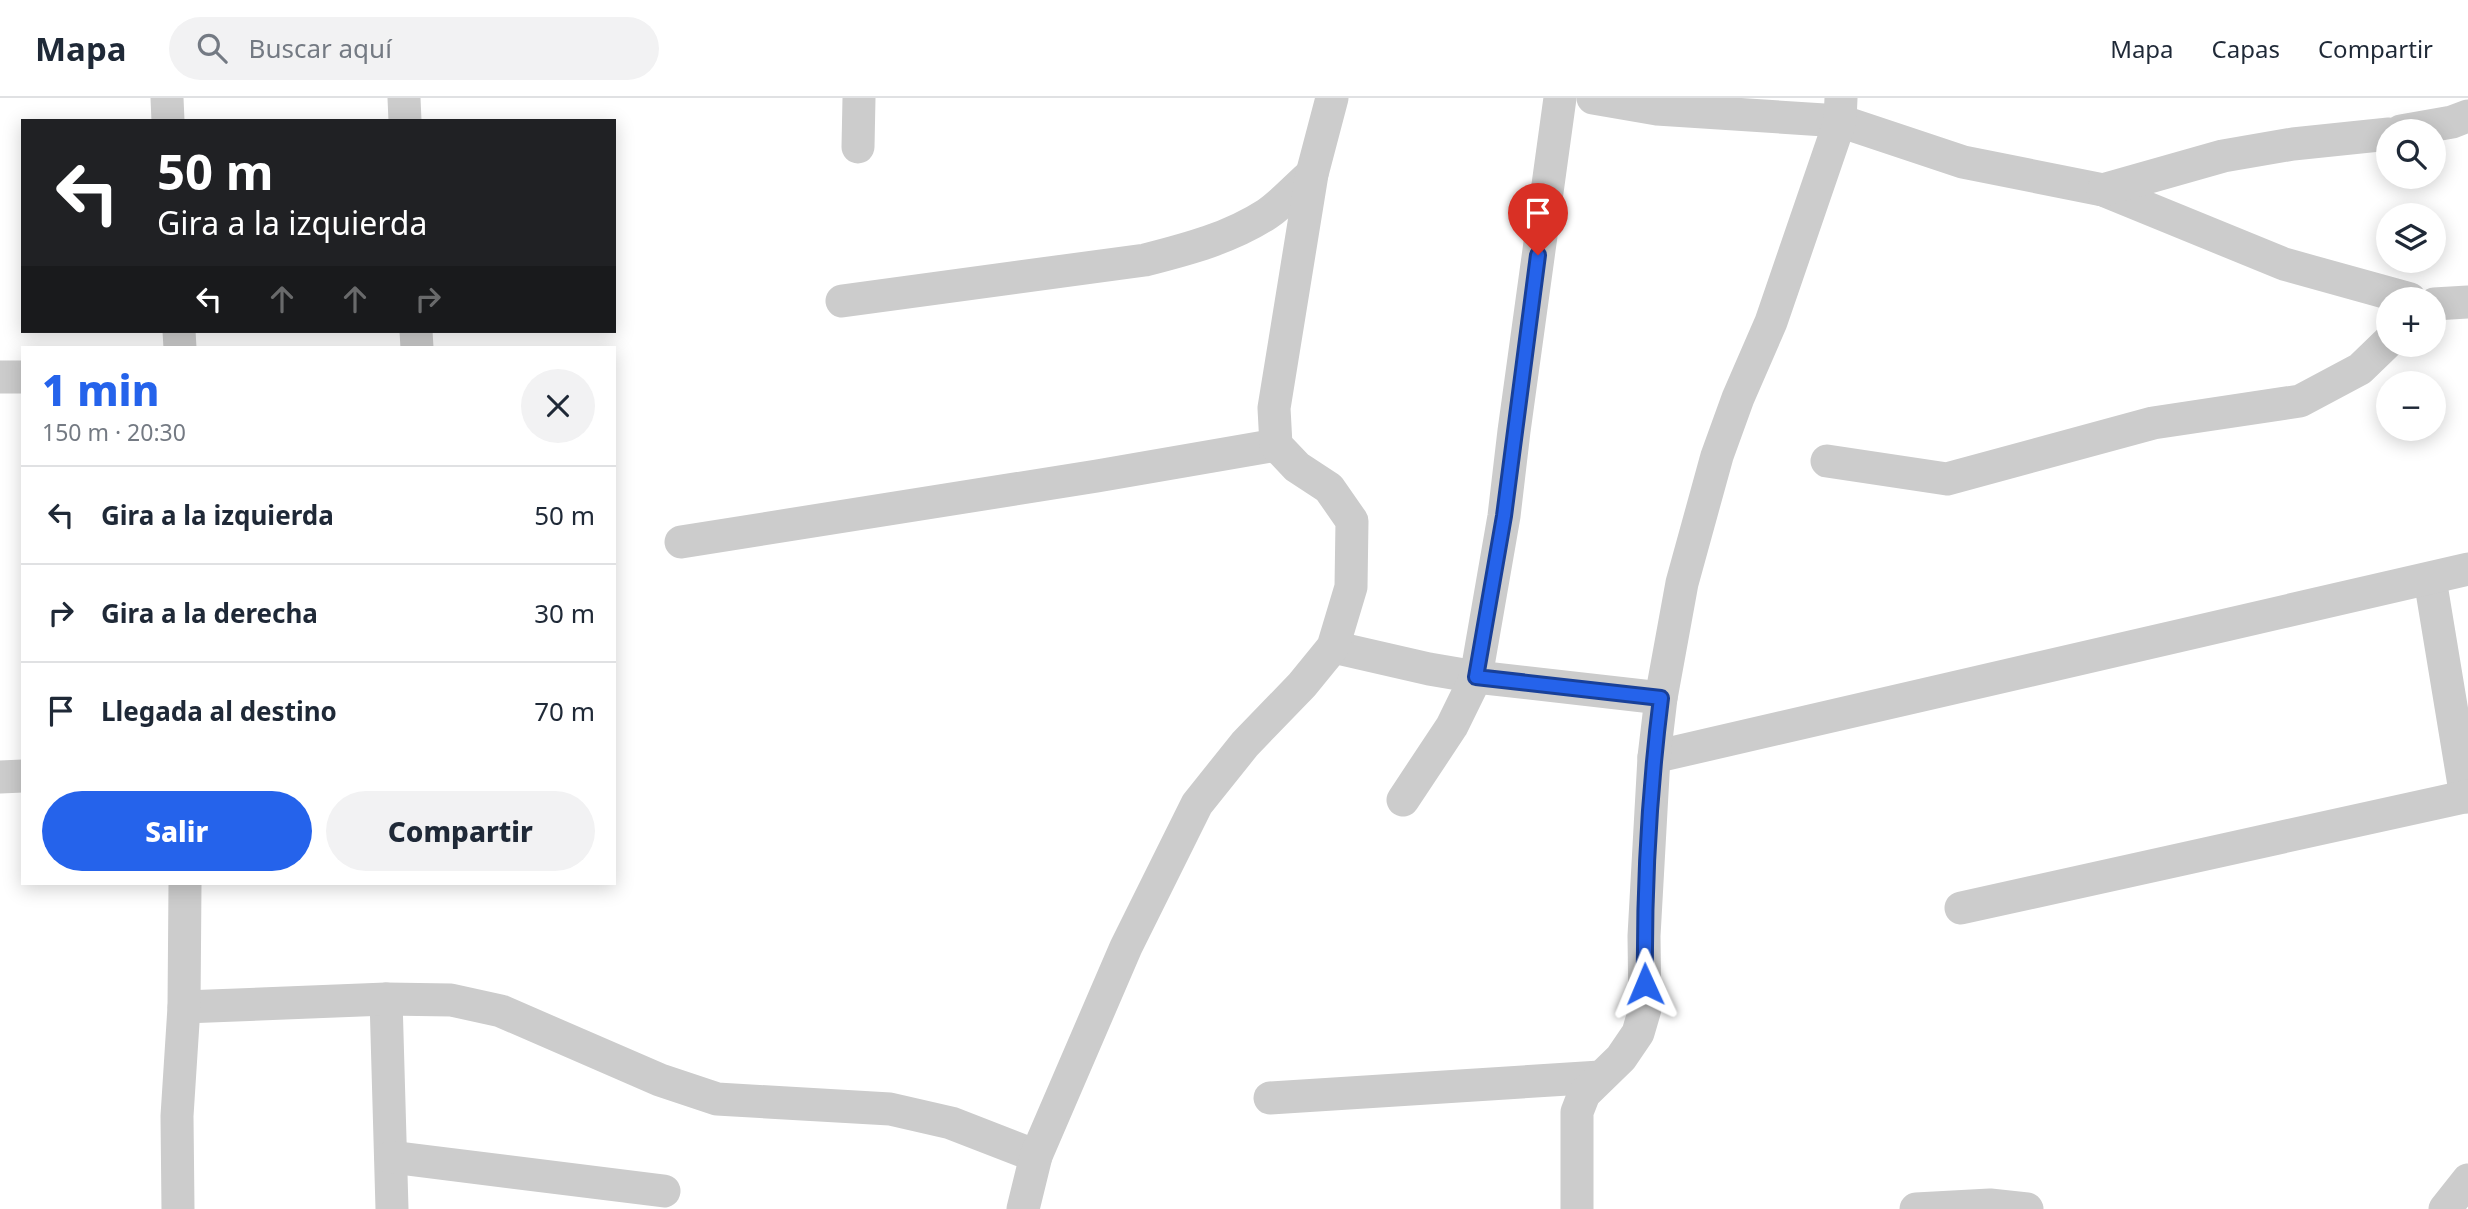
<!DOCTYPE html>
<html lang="es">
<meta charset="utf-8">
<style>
body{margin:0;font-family:"Noto Sans",sans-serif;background:#f2f2f3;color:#1f2937;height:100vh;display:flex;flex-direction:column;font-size:26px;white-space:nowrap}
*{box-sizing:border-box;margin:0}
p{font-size:23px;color:#747a83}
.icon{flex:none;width:38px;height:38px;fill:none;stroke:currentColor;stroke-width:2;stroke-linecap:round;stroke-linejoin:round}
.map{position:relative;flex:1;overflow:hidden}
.drawer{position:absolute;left:21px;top:248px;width:595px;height:539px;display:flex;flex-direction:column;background:#fff;border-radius:0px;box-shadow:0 4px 18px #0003}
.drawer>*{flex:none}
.banner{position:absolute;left:21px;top:21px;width:595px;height:214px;border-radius:0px;box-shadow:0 4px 18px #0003;background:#202124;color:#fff;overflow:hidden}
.buttons{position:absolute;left:2376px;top:21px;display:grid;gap:14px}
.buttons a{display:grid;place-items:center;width:70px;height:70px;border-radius:50%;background:#fff;box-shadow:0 4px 18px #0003;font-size:35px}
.pin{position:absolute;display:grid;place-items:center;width:60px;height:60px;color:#fff;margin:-72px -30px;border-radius:50% 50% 50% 0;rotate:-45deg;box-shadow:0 0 7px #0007}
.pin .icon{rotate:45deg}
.me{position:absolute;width:77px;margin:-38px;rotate:359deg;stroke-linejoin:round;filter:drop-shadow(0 0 5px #0008)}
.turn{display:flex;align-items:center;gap:24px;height:147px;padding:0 21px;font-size:32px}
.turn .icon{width:91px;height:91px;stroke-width:2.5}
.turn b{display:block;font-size:49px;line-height:60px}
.lanes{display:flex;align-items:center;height:66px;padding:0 21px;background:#0003;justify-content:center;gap:35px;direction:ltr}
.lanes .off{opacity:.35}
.round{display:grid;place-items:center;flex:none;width:74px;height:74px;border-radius:37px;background:#f2f2f3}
.summary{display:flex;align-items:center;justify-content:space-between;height:119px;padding:0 21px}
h1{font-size:42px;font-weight:800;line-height:52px;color:#2563eb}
.primary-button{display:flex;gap:14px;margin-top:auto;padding:14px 21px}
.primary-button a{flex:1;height:80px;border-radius:42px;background:#2563eb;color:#fff;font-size:28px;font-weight:800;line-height:80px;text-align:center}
.primary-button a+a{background:#f2f2f3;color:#1f2937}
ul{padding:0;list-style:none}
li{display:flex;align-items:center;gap:21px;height:98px;padding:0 21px;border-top:2px solid #e0e1e3}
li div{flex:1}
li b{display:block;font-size:26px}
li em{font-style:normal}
header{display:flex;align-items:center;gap:42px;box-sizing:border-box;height:98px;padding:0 35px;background:#fff;border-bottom:2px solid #e0e1e3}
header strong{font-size:33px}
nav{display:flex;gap:38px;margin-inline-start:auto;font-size:24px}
.search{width:490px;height:63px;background:#f2f2f3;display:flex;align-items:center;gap:18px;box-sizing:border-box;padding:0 24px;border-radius:38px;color:#747a83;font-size:26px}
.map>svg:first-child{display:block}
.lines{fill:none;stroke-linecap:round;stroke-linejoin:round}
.minor{stroke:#ccc;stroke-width:33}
.route-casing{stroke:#184099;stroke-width:18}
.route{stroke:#2563eb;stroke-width:12}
</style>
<header>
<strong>Mapa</strong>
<div class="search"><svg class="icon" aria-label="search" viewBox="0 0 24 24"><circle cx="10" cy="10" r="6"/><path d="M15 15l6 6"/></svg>Buscar aquí</div>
<nav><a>Mapa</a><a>Capas</a><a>Compartir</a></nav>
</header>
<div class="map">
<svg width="2468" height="1111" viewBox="0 0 2468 1111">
<rect width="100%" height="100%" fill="#fff"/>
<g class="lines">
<g class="minor">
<polyline points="167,0 168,23"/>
<polyline points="404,0 405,23"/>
<polyline points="1593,0 1657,11 1840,23 1963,64 2103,92 2284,166 2410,201"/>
<polyline points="2401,33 2452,24 2468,18"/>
<polyline points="858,49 859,0"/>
<polyline points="2103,92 2223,58 2293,46 2389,36"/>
<path d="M842 203 1145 162C1188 151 1230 140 1267 116 1283 105 1297 89 1312 76"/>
<polyline points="2434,206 2468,204"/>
<polyline points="179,233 180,250"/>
<polyline points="416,233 417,250"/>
<polyline points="0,279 23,279"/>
<polyline points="1827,363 1947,381 2153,325 2300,303 2360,271 2389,243"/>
<polyline points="681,444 1097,378 1276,347"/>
<polyline points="2430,481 2466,699"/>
<polyline points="1333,549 1429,571 1476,579 1661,600"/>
<polyline points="1654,659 2468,471"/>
<polyline points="0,679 23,678"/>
<polyline points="1403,702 1452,628 1476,579 1504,418 1514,333 1560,0"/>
<polyline points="1961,810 2468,698"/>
<polyline points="386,901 392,1111"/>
<polyline points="184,909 386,901 451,902 501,913 660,982 717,1001 890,1011 951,1025 1036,1058"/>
<polyline points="1270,1000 1600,979"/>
<polyline points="391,1059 664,1093"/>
<polyline points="178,1111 177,1018 184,909 185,786"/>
<polyline points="1023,1111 1036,1058 1126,849 1197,706 1245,646 1302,587 1333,549 1351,489 1352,423 1329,390 1297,369 1276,347 1274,310 1312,76 1332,0"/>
<polyline points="1577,1111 1577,1014 1584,996 1621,960 1638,935 1645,911 1644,838 1654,659 1661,600 1682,485 1717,358 1738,300 1771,224 1840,23 1841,0"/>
<polyline points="1916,1111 1990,1107 2027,1111"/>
<polyline points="2445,1111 2468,1082"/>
</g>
</g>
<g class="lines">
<defs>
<path id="route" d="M1538 157 1504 418 1476 579 1661 600C1649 695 1644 791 1645 886"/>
</defs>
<use href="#route" class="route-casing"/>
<use href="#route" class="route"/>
</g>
</svg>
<div class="buttons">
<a><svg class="icon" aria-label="search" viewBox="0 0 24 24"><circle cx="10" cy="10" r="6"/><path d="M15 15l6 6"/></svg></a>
<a><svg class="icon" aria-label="layers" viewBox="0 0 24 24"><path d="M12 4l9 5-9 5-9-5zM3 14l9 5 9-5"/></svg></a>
<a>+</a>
<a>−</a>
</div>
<div class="pin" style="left:1538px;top:157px;background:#d93025"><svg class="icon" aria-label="arrive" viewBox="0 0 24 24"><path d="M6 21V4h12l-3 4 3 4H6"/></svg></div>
<svg class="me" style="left:1645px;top:886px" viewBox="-20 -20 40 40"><path d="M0-17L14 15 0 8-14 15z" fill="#2563eb" stroke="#fff" stroke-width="4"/></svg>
<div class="banner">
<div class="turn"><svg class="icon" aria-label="left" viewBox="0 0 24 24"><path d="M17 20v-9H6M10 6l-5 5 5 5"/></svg><div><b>50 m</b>Gira a la izquierda</div></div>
<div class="lanes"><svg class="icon" aria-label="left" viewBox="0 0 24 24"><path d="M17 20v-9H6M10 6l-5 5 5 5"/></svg><svg class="icon off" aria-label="ahead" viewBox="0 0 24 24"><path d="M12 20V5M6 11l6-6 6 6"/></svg><svg class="icon off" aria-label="ahead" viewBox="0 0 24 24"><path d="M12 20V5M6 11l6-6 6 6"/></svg><svg class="icon off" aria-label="right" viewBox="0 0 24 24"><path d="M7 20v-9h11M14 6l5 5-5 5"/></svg></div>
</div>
<section class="drawer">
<div class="summary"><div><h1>1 min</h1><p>150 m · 20:30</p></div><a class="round"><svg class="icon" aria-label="close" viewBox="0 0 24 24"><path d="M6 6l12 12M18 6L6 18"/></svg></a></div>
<ul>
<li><svg class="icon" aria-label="left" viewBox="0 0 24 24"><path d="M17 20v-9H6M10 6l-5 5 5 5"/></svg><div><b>Gira a la izquierda</b></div><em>50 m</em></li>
<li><svg class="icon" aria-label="right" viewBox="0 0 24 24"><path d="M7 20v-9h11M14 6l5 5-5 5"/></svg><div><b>Gira a la derecha</b></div><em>30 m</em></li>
<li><svg class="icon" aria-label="arrive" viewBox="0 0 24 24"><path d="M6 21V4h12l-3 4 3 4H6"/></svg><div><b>Llegada al destino</b></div><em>70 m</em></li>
</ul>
<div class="primary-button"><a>Salir</a><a>Compartir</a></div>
</section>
</div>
